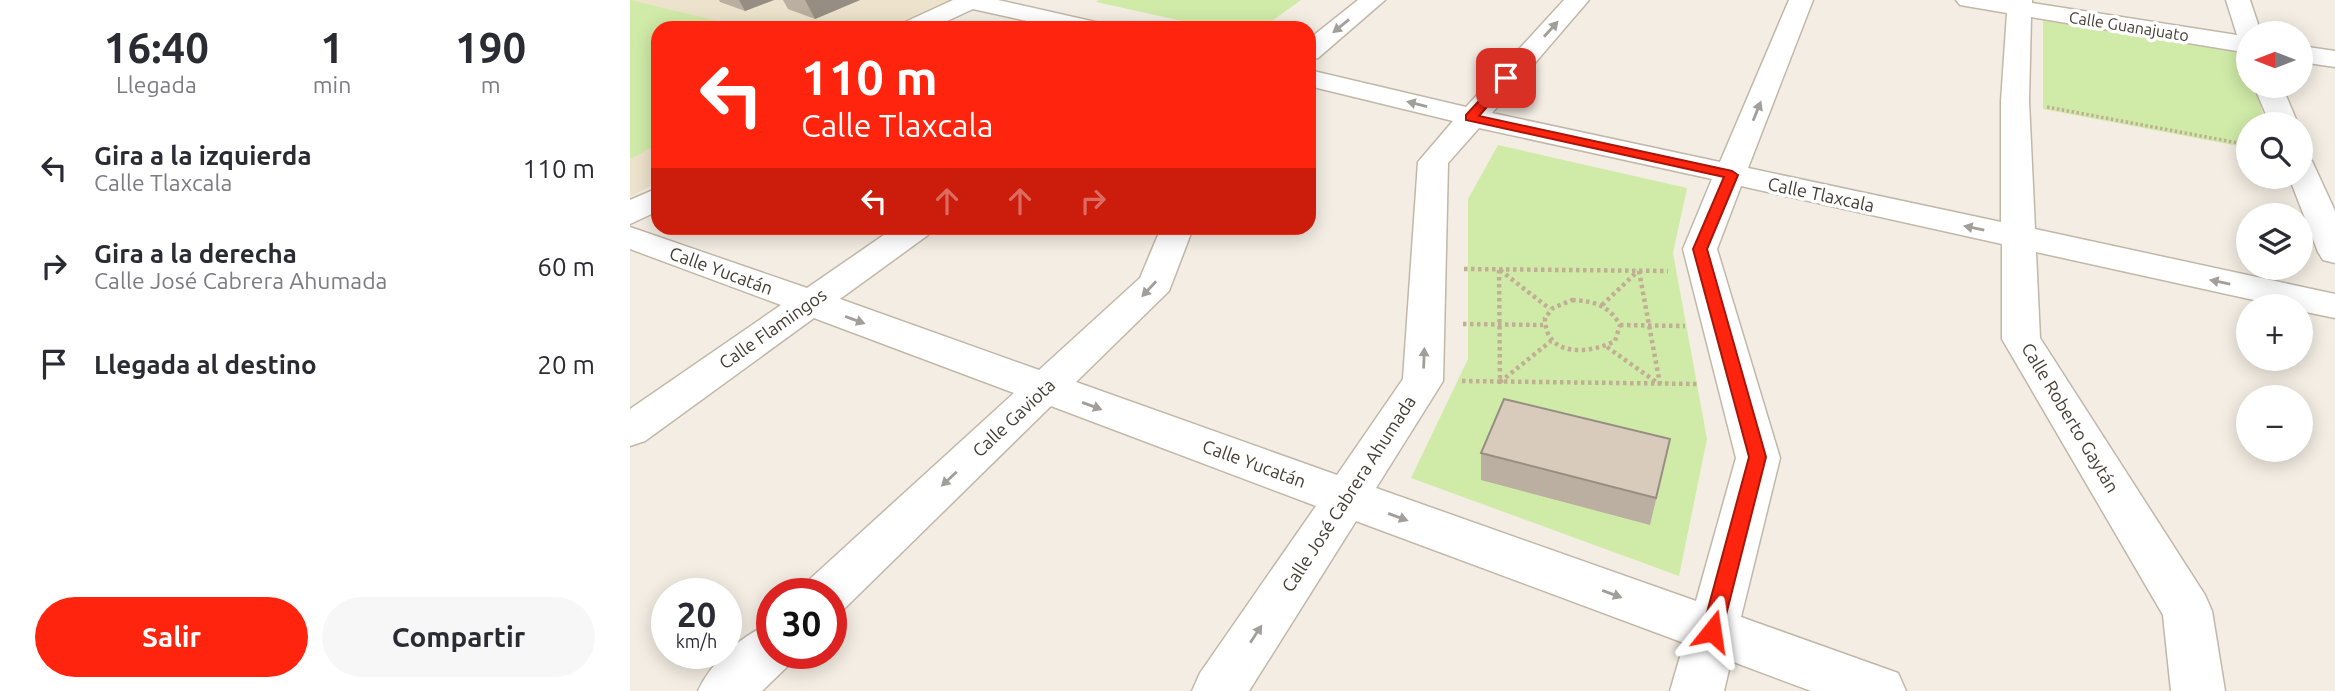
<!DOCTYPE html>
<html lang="es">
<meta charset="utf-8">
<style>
body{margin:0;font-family:Ubuntu,sans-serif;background:#f7f7f7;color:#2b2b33;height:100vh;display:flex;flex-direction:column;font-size:26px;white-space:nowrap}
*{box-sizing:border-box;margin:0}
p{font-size:23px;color:#7c7c81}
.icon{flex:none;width:38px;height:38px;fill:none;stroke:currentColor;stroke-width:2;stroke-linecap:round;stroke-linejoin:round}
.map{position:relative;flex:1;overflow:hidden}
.side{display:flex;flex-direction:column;background:#fff;width:630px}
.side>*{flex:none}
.top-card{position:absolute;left:21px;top:21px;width:665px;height:214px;border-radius:21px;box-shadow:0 4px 18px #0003;background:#ff240e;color:#fff;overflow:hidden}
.needle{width:46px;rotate:270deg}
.controls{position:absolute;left:1606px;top:21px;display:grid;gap:14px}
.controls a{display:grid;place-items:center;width:77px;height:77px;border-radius:50%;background:#fff;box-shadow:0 4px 18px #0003;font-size:35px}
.speed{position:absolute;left:21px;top:578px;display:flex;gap:14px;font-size:35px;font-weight:700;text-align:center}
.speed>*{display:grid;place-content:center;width:91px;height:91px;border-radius:50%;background:#fff;box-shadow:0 4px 18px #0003;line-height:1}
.speed small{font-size:18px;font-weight:400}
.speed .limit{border:10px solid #d22;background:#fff;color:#111}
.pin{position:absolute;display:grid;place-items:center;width:60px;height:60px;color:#fff;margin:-30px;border-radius:14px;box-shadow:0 4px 10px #0006}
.me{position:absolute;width:77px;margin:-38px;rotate:15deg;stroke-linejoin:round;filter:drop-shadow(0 0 5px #0008)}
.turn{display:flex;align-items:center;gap:24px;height:147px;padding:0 35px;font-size:32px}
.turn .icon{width:91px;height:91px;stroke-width:2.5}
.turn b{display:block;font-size:49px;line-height:60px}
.lanes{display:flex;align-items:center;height:66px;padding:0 35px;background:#0003;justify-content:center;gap:35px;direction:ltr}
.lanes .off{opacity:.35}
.eta{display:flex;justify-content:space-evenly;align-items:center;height:119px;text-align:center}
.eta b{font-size:42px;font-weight:600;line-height:49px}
.action{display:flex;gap:14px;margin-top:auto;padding:14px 35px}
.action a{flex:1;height:80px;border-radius:42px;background:#ff240e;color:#fff;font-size:28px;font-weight:600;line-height:80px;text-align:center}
.action a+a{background:#f7f7f7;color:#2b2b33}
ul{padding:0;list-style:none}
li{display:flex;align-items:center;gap:21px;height:98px;padding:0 35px}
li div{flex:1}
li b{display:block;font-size:26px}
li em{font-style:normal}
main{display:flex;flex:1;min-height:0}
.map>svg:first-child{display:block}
.education{fill:#ede2cb}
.green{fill:#d0eba8}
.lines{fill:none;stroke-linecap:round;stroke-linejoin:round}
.minor-casing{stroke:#c2b7a8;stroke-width:3}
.path-far1{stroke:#c1af95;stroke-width:3.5;stroke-dasharray:2.5 2.5;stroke-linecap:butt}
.path{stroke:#c1af95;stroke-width:4.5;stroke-dasharray:3.5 3.5;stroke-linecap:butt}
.minor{fill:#fff;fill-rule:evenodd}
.wall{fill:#baafa1}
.shaded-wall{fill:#978e83}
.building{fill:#d8cbbb;stroke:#978e83;stroke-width:2}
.oneway{fill:#a29e99}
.route{fill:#ff240e;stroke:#a61709;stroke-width:2}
.labels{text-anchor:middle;stroke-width:7;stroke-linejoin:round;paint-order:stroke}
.far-street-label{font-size:16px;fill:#453d33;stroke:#fff}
.street-label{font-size:18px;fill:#453d33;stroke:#fff}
</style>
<main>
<section class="side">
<div class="eta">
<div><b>16:40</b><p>Llegada</p></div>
<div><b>1</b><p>min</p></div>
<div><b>190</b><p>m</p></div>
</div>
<ul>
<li><svg class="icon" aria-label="left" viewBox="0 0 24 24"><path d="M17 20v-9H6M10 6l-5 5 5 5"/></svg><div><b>Gira a la izquierda</b><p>Calle Tlaxcala</p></div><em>110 m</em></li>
<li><svg class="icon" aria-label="right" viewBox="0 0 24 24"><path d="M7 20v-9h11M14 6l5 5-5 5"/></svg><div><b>Gira a la derecha</b><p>Calle José Cabrera Ahumada</p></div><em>60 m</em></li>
<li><svg class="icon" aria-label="arrive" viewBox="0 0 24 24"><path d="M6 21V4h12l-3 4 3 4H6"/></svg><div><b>Llegada al destino</b></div><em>20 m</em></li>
</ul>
<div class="action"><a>Salir</a><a>Compartir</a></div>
</section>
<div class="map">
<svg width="1705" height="691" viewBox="0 0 1705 691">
<rect width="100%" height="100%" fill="#f3ede3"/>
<polygon class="education" points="0,0 328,0 265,28 28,28 28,182 0,197"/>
<g class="green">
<polygon points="0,0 117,28 28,28 28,144 0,159"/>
<polygon points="469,0 671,0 632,28 584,28 466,2"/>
<polygon points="1413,20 1613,52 1619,70 1619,86 1624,86 1636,124 1619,124 1619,148 1413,109"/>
<polygon points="868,145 1057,188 1043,253 1077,439 1049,576 781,478 838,359 838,199"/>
</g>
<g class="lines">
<defs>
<g id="minor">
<polygon points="323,0 368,0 470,23 474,28 428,28 343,9 302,28 269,28 273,23"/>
<polygon points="728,0 755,0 688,58 679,60 679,39"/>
<path d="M934 0H959L862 113 1090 162 1159 0H1183L1118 168 1371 222V101L1377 13 1330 5 1326 0H1402V3L1607 35 1596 0H1620L1631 33H1619V53L1401 17 1399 101 1405 229 1705 294V318L1671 311V306H1651L1406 252 1410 338 1575 595 1582 611 1595 691H1541L1533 615 1372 339V244L1111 186 1087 249 1150 458 1111 617 1268 673 1276 691H1181L1101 661 1094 691H1040L1054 643 726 521 619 691H562L570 673 686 506 421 406 215 608 201 613V593H174L181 578 384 393 184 318 15 441 0 446V409L151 305 0 249V227L177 288 264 228H302L298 235 210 299 409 370 510 278 531 228H563L539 291 446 382 707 475 773 379 788 162 823 121 679 86V70L836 107ZM849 128 1082 179 1053 249 1106 458 1066 601 746 488 813 381 818 163Z"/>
<polygon points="1671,46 1705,51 1705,67 1671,62"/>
<polygon points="1624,86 1652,86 1668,124 1640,124"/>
<polygon points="1671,159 1682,161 1705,211 1705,263 1693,260 1688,252 1659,177 1671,177"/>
<polygon points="28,188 28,211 0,224 0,200"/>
<path d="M142 623V653H165L160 664 132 691H68C81 662 112 635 142 623Z"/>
</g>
</defs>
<use href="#minor" class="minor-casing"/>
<polyline class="path-far1" points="1417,107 1619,145"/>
<g class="path">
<polyline points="834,269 1038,271"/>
<polyline points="869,270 870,382 921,341"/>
<polyline points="870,270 920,309"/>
<polyline points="1009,271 1030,384"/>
<path d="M942 300C963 301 979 305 990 325L985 341C960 354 915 358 915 318L923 308Z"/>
<polyline points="972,305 1008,271"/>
<polyline points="833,324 913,325"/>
<polyline points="990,325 1055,326"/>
<polyline points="977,347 1029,384"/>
<polyline points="832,381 1069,384"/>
</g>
<use href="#minor" class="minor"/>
</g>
<g class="wall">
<polygon points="89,0 144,0 115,11 90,2"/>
<polygon points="153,0 230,0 185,19 158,9"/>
<polygon points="851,453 1034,466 1020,525 851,480"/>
</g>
<g class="shaded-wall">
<polygon points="109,0 144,0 115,11"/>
<polygon points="175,0 230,0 185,19"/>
</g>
<polygon class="building" points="874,399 1040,439 1026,498 851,453"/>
<defs><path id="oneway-solid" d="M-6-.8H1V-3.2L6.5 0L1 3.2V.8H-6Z" transform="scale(1.75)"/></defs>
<g class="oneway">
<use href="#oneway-solid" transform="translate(711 26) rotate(141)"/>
<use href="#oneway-solid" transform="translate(921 29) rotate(-48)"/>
<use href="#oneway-solid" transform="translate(787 104) rotate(-166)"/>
<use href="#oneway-solid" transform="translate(1127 111) rotate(-68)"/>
<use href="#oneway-solid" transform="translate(1344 228) rotate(-168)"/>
<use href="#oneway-solid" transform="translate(1590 282) rotate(-168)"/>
<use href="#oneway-solid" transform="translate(519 289) rotate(133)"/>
<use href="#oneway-solid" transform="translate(225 320) rotate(20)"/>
<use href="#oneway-solid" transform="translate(794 358) rotate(-88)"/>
<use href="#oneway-solid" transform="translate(462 406) rotate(20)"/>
<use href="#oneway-solid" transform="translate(319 479) rotate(137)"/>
<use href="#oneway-solid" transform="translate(768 517) rotate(20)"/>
<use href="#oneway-solid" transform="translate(982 594) rotate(20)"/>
<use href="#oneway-solid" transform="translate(626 634) rotate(-57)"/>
</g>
<polygon class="route" points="876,75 882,78 849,116 1102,171 1108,175 1077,249 1136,457 1092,631 1089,637 1082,640 1075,637 1072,631 1119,457 1063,249 1094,177 836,120 836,115 872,76"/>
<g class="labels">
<g class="far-street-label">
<text transform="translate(1499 26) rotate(9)" y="6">Calle Guanajuato</text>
</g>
<g class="street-label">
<text transform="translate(1191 195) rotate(12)" y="6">Calle Tlaxcala</text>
<text transform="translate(91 271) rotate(20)" y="6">Calle Yucatán</text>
<text transform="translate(143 329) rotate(-35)" y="6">Calle Flamingos</text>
<text transform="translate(384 418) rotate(-43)" y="6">Calle Gaviota</text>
<text transform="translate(1440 418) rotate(59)" y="6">Calle Roberto Gaytán</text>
<text transform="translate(624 464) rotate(20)" y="6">Calle Yucatán</text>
<text transform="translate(719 494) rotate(-57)" y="6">Calle José Cabrera Ahumada</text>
</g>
</g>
</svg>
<div class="controls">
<a><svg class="needle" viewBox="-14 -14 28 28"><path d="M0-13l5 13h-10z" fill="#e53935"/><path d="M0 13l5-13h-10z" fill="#7c7c81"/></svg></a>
<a><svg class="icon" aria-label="search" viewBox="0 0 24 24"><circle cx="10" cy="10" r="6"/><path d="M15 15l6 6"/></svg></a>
<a><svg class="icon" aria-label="layers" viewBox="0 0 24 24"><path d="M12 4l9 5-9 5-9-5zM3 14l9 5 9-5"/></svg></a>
<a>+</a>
<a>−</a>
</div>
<div class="speed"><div>20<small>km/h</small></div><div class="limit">30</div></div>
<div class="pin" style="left:876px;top:78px;background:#d93025"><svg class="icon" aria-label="arrive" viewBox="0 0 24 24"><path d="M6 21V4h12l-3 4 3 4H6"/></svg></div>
<svg class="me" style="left:1082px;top:631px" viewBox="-20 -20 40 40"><path d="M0-17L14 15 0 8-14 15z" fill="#ff240e" stroke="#fff" stroke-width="4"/></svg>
<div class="top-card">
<div class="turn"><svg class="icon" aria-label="left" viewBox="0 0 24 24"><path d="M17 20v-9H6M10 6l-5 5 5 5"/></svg><div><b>110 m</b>Calle Tlaxcala</div></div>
<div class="lanes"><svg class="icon" aria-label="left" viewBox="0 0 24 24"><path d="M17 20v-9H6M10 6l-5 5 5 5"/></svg><svg class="icon off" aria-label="ahead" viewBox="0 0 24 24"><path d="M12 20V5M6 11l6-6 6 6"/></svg><svg class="icon off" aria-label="ahead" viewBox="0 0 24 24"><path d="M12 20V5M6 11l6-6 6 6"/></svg><svg class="icon off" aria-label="right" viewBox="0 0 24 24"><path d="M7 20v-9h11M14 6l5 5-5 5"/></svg></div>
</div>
</div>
</main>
